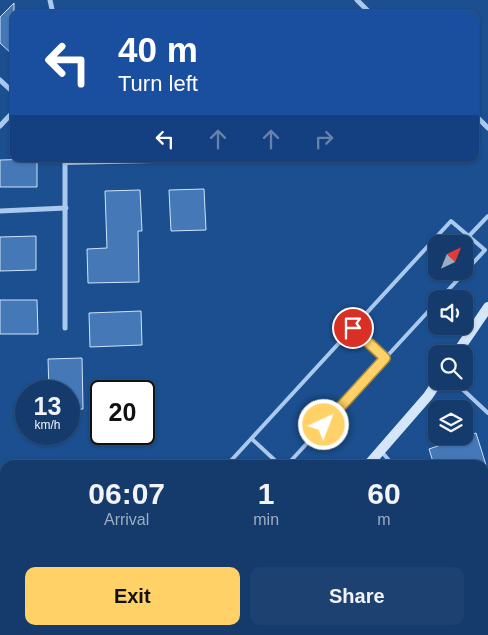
<!DOCTYPE html>
<style>
body{margin:0;font-family:Arial,sans-serif;background:#1d4271;color:#f1f3f6;height:100vh;display:flex;flex-direction:column;font-size:19px;white-space:nowrap}
*{box-sizing:border-box;margin:0}
p{font-size:16px;color:#9dadc1}
.icon{flex:none;width:28px;height:28px;fill:none;stroke:currentColor;stroke-width:2;stroke-linecap:round;stroke-linejoin:round}
.map{position:relative;flex:1;overflow:hidden}
.side{position:absolute;left:0px;top:460px;width:489px;height:175px;display:flex;flex-direction:column;background:#143b6b;border-radius:15px 15px 0 0;box-shadow:0 1px 4px #0004,0 0 0 1px #33557e}
.side>*{flex:none}
.top-card{position:absolute;left:10px;top:10px;width:469px;height:152px;border-radius:10px;box-shadow:0 1px 4px #0004,0 0 0 1px #33557e;background:#1a4fa0;color:#fff;overflow:hidden}
.needle{width:32px;rotate:43deg}
.controls{position:absolute;left:428px;top:235px;display:grid;gap:10px}
.controls a{display:grid;place-items:center;width:45px;height:45px;border-radius:10px;background:#143b6b;box-shadow:0 1px 4px #0004,0 0 0 1px #33557e;font-size:25px}
.speed{position:absolute;left:15px;top:380px;display:flex;gap:10px;font-size:25px;font-weight:700;text-align:center}
.speed>*{display:grid;place-content:center;width:65px;height:65px;border-radius:50%;background:#143b6b;box-shadow:0 1px 4px #0004,0 0 0 1px #33557e;line-height:1}
.speed small{font-size:12px;font-weight:400}
.speed .limit{border:2px solid #111;border-radius:8px;background:#fff;color:#111}
.pin{position:absolute;display:grid;place-items:center;width:42px;height:42px;color:#fff;margin:-21px;border:2px solid #fff;border-radius:50%;box-shadow:0 1px 5px #0007}
.me{position:absolute;width:55px;margin:-28px;rotate:43deg;stroke-linejoin:round;filter:drop-shadow(0 0 4px #0008)}
.turn{display:flex;align-items:center;gap:18px;height:105px;padding:0 25px;font-size:22px}
.turn .icon{width:65px;height:65px;stroke-width:2.5}
.turn b{display:block;font-size:35px;line-height:42px}
.lanes{display:flex;align-items:center;height:48px;padding:0 25px;background:#0003;justify-content:center;gap:25px;direction:ltr}
.lanes .off{opacity:.35}
.eta{display:flex;justify-content:space-evenly;align-items:center;height:85px;text-align:center}
.eta b{font-size:30px;font-weight:800;line-height:35px}
.button{display:flex;gap:10px;margin-top:auto;padding:10px 25px}
.button a{flex:1;height:58px;border-radius:10px;background:#ffd166;color:#111;font-size:20px;font-weight:800;line-height:58px;text-align:center}
.button a+a{background:#1d4271;color:#f1f3f6}
.map>svg:first-child{display:block}
.building{fill:#4478b7;stroke:#cfe3fa}
.lines{fill:none;stroke-linecap:round;stroke-linejoin:round}
.path{stroke:#a9c9ee;stroke-width:2.5;stroke-dasharray:2.5 4;stroke-linecap:butt}
.lane{stroke:#a9c9ee;stroke-width:4}
.street{stroke:#a9c9ee;stroke-width:5}
.secondary{stroke:#d6e6fa;stroke-width:10}
.route-casing{stroke:#a68842;stroke-width:12}
.route{stroke:#ffd166;stroke-width:9}
</style>
<div class="map">
<svg width="488" height="635" viewBox="0 0 488 635">
<rect width="100%" height="100%" fill="#1b4f8f"/>
<g class="building">
<polygon points="14,3 14,56 0,43 0,17"/>
<polygon points="37,159 37,187 0,187 0,160"/>
<polygon points="204,189 206,230 171,231 169,190"/>
<polygon points="140,190 142,231 138,231 139,282 88,283 87,249 107,248 105,191"/>
<polygon points="36,236 36,270 0,271 0,237"/>
<polygon points="0,300 37,300 38,334 0,334"/>
<polygon points="141,311 142,345 90,347 89,313"/>
<polygon points="82,358 83,409 69,410 69,391 49,391 48,359"/>
<polygon points="476,433 486,465 434,465 429,449"/>
</g>
<g class="lines">
<g class="path">
<polyline points="0,570 5,577"/>
<polyline points="51,630 55,635"/>
</g>
<g class="lane">
<polyline points="66,163 197,160"/>
<polyline points="469,236 488,216"/>
<polyline points="353,328 385,358"/>
<polyline points="452,381 459,386 488,413"/>
<polyline points="252,439 280,465"/>
<polyline points="381,451 393,465"/>
<polyline points="227,465 451,221 485,250 440,299"/>
<polyline points="287,465 436,303"/>
<polyline points="173,630 178,635"/>
<polyline points="280,635 284,630"/>
<polyline points="328,635 333,630"/>
</g>
<g class="street">
<polyline points="50,0 53,14"/>
<polyline points="357,0 371,14"/>
<polyline points="0,80 14,93"/>
<polyline points="475,115 488,128"/>
<polyline points="0,126 14,111"/>
<polyline points="65,159 65,328"/>
<polyline points="0,211 66,208"/>
</g>
<g class="secondary">
<polyline points="456,354 488,307"/>
<polyline points="368,465 428,396 438,381"/>
<polyline points="213,635 217,630"/>
</g>
</g>
<g class="lines">
<defs>
<polyline id="route" points="324,425 385,358 353,328"/>
</defs>
<use href="#route" class="route-casing"/>
<use href="#route" class="route"/>
</g>
</svg>
<div class="controls">
<a><svg class="needle" viewBox="-14 -14 28 28"><path d="M0-13l5 13h-10z" fill="#e53935"/><path d="M0 13l5-13h-10z" fill="#9dadc1"/></svg></a>
<a><svg class="icon" aria-label="sound" viewBox="0 0 24 24"><path d="M4 9h4l5-4v14l-5-4H4zM17 9q2 3 0 6"/></svg></a>
<a><svg class="icon" aria-label="search" viewBox="0 0 24 24"><circle cx="10" cy="10" r="6"/><path d="M15 15l6 6"/></svg></a>
<a><svg class="icon" aria-label="layers" viewBox="0 0 24 24"><path d="M12 4l9 5-9 5-9-5zM3 14l9 5 9-5"/></svg></a>
</div>
<div class="speed"><div>13<small>km/h</small></div><div class="limit">20</div></div>
<div class="pin" style="left:353px;top:328px;background:#d93025"><svg class="icon" aria-label="arrive" viewBox="0 0 24 24"><path d="M6 21V4h12l-3 4 3 4H6"/></svg></div>
<svg class="me" style="left:324px;top:425px" viewBox="-20 -20 40 40"><circle r="17" fill="#ffd166" stroke="#fff" stroke-width="3"/><path d="M0-11L8 9 0 5-8 9z" fill="#fff"/></svg>
<div class="top-card">
<div class="turn"><svg class="icon" aria-label="left" viewBox="0 0 24 24"><path d="M17 20v-9H6M10 6l-5 5 5 5"/></svg><div><b>40 m</b>Turn left</div></div>
<div class="lanes"><svg class="icon" aria-label="left" viewBox="0 0 24 24"><path d="M17 20v-9H6M10 6l-5 5 5 5"/></svg><svg class="icon off" aria-label="ahead" viewBox="0 0 24 24"><path d="M12 20V5M6 11l6-6 6 6"/></svg><svg class="icon off" aria-label="ahead" viewBox="0 0 24 24"><path d="M12 20V5M6 11l6-6 6 6"/></svg><svg class="icon off" aria-label="right" viewBox="0 0 24 24"><path d="M7 20v-9h11M14 6l5 5-5 5"/></svg></div>
</div>
<section class="side">
<div class="eta">
<div><b>06:07</b><p>Arrival</p></div>
<div><b>1</b><p>min</p></div>
<div><b>60</b><p>m</p></div>
</div>
<div class="button"><a>Exit</a><a>Share</a></div>
</section>
</div>
